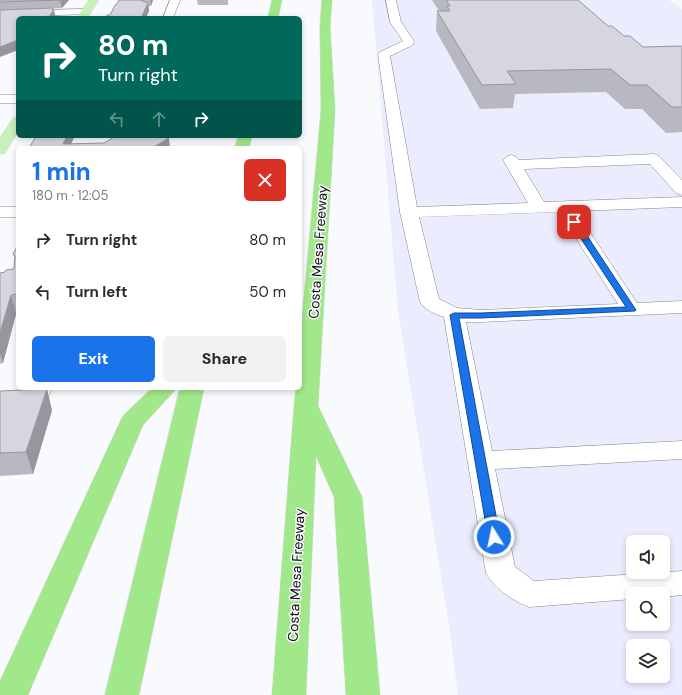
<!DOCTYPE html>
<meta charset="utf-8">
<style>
body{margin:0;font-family:"DM Sans",sans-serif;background:#f2f2f3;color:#2b2b33;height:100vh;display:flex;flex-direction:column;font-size:15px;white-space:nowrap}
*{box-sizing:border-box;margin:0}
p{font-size:13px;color:#7c7c81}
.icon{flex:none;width:22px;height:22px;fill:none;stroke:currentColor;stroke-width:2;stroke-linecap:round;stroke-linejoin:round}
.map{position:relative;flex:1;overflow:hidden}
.sheet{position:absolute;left:16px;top:146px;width:286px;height:244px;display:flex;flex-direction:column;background:#fff;border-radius:6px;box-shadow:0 2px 6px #0003}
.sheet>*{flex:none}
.banner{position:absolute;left:16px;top:16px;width:286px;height:122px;border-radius:6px;box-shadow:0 2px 6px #0003;background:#00695c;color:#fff;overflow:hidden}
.fabs{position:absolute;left:626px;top:535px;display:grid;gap:8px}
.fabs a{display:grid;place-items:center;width:44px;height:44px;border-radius:6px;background:#fff;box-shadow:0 2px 6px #0003;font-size:20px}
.pin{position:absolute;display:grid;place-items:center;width:34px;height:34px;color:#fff;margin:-17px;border-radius:8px;box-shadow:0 2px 6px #0006}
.me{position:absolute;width:44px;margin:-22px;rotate:350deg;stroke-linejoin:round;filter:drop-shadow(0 0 3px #0008)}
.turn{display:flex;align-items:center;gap:14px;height:84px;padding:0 16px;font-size:18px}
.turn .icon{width:52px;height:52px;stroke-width:2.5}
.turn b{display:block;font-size:28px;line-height:34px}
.lanes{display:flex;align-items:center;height:38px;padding:0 16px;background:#0003;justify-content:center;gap:20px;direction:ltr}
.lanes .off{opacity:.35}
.round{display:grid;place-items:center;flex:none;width:42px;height:42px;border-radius:6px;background:#f2f2f3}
.headline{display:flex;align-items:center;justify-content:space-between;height:68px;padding:0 16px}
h1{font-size:24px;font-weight:800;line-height:30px;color:#1a73e8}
.primary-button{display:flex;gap:8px;margin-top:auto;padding:8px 16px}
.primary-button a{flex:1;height:46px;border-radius:6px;background:#1a73e8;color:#fff;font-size:16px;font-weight:800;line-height:46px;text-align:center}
.primary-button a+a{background:#f2f2f3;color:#2b2b33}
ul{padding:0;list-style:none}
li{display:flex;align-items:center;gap:12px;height:52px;padding:0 16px}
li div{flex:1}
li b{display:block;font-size:15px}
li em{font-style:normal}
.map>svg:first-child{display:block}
.built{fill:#ebecfe;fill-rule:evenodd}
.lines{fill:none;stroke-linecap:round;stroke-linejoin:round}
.minor-casing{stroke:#85858f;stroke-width:1}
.major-casing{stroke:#d8d8d9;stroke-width:1}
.highway-casing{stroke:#d8d8d9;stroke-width:1}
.minor{fill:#fff;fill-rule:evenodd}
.major{fill:#c6f1b8;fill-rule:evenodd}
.highway{fill:#a0e889;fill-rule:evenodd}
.wall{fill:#b8b8c2}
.shaded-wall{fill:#96969e}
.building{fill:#d6d6e1;stroke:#96969e}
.route{fill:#1a73e8;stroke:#114b97}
.labels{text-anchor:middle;stroke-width:3;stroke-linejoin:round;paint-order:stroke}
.street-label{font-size:14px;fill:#0d0d10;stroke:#f9fafe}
</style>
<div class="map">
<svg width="682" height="695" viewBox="0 0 682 695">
<rect width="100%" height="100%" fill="#f9fafe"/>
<path class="built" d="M372 0H669L682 9V695H458L449 625 398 311ZM633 542H663V572H633ZM633 594H663V624H633ZM633 646H663V676H633Z"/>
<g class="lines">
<defs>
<g id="minor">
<polygon points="170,0 180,0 173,18 163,18"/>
<path d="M386 0H396L401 22 414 41 413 45 390 56 417 207 528 203 503 160 506 157 511 155 516 157 519 160 654 154 659 156 682 180V195L676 193 650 164 524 169 544 202 682 197V207L576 211 637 303 682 301V313L481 322H466L492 451 682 441V459L495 469 515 567 534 581 682 571V595L663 597V594H633V599L529 607C513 601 494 588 486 573L444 317C435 314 425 310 420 302L400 212 378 54 380 52 403 41 390 22ZM559 212 618 304 481 310 457 308 439 299 419 217Z"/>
<polygon points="86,9 91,12 90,14 0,17 0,11"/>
<rect x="0" y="95" width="18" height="8"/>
<rect x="0" y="207" width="18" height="10"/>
<path d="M29 388H53C51 391 49 396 46 399 34 407 14 413 0 413V397H8Z"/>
</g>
<g id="major">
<polygon points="89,0 99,0 87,18 77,18"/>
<polygon points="18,117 18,132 5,153 0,154 0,138 13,118"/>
</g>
<g id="highway">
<polygon points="272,0 282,0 278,18 268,18"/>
<polygon points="322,0 332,0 330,27 335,110 318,406 362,497 380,695 346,695 334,497 316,456 306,695 272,695 294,407 296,388 300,388 300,341 321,110 320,27"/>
<polygon points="238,136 252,136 249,148 235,148"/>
<polygon points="152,388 177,388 143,425 28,695 0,695 0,681 120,422 123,416"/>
<polygon points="180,388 204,388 139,695 105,695"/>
</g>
</defs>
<use href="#minor" class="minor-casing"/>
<use href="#major" class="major-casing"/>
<use href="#highway" class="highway-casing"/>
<use href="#minor" class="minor"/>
<use href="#major" class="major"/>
<use href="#highway" class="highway"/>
</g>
<g class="wall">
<polygon points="0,0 69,0 62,8 0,10"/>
<polygon points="119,0 153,0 151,6 149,6 149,11 110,15"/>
<polygon points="197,0 228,0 228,5 198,5"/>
<polygon points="432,0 578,0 608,26 624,36 643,47 682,46 682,132 666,133 642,109 625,109 606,92 515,94 513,108 480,109 436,31 437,11 439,11"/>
<polygon points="18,245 18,313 16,314 3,363 0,364 0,273 5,272 14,269 15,259 13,254"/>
<polygon points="0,391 52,410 33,474 0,476"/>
</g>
<g class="shaded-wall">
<polygon points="60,0 69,0 62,8"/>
<polygon points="150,0 153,0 151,6"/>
<polygon points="148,3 149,11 146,18 141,18"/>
<polygon points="53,8 56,18 48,18"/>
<polygon points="18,40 18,50 0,57 0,47"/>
<polygon points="67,136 75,136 69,148 63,144"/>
<polygon points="169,138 170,148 152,148"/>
<polygon points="11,295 16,314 3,363 0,354 0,333"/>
<polygon points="47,389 52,410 33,474 26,452"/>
</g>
<g class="building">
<polygon points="0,0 60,0 0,2"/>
<polygon points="119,0 140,0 148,3 141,18 106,18 107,15 110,15 115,5 117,4"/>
<polygon points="446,0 578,0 608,26 612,26 624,36 630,36 643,47 682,46 682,107 672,107 647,85 630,85 611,69 507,71 516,84 482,85 437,11 450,11 447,6 450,6"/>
<polygon points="53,8 52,10 54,10 48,18 18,18 18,40 0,47 0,10"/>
<polygon points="36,136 67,136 63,144 104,143 116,136 161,136 169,138 152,148 29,148"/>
<polygon points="18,245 18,294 11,295 0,333 0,273 5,272 6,270 14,269 15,256 13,254"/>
<polygon points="47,389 26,452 0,453 0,391"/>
</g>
<polygon class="route" points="574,219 578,222 636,310 635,311 481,318 459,318 500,537 499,540 494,541 490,540 488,537 450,315 454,313 481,313 626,307 570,222"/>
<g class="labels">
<g class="street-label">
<text transform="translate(318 252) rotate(-86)" y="5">Costa Mesa Freeway</text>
<text transform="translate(296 575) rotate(-87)" y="5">Costa Mesa Freeway</text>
</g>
</g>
</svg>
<div class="fabs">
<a><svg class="icon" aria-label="sound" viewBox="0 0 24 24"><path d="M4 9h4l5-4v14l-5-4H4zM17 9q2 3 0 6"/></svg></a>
<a><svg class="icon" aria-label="search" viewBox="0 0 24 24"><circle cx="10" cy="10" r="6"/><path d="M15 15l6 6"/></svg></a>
<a><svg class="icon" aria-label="layers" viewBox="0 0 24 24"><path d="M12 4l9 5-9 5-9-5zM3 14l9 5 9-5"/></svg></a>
</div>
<div class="pin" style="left:574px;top:222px;background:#d93025"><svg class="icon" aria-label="arrive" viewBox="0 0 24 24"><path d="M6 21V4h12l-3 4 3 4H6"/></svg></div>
<svg class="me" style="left:494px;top:537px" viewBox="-20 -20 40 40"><circle r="17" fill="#1a73e8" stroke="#fff" stroke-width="3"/><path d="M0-11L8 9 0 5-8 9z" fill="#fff"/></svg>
<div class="banner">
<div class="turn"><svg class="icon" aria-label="right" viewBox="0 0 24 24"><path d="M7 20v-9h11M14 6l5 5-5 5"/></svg><div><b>80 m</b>Turn right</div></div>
<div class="lanes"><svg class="icon off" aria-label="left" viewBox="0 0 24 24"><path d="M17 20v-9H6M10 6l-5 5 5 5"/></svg><svg class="icon off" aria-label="ahead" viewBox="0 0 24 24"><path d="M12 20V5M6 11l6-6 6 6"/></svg><svg class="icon" aria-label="right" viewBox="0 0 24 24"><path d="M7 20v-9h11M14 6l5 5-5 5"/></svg></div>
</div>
<section class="sheet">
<div class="headline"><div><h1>1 min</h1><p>180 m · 12:05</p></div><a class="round" style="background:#d93025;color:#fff"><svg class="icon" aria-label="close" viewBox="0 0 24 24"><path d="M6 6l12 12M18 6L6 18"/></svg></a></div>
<ul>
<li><svg class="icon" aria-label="right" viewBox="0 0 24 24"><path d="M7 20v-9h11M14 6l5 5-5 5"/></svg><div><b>Turn right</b></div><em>80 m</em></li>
<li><svg class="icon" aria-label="left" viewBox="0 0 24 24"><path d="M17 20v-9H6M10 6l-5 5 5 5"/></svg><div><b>Turn left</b></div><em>50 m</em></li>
</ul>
<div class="primary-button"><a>Exit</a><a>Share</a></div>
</section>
</div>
